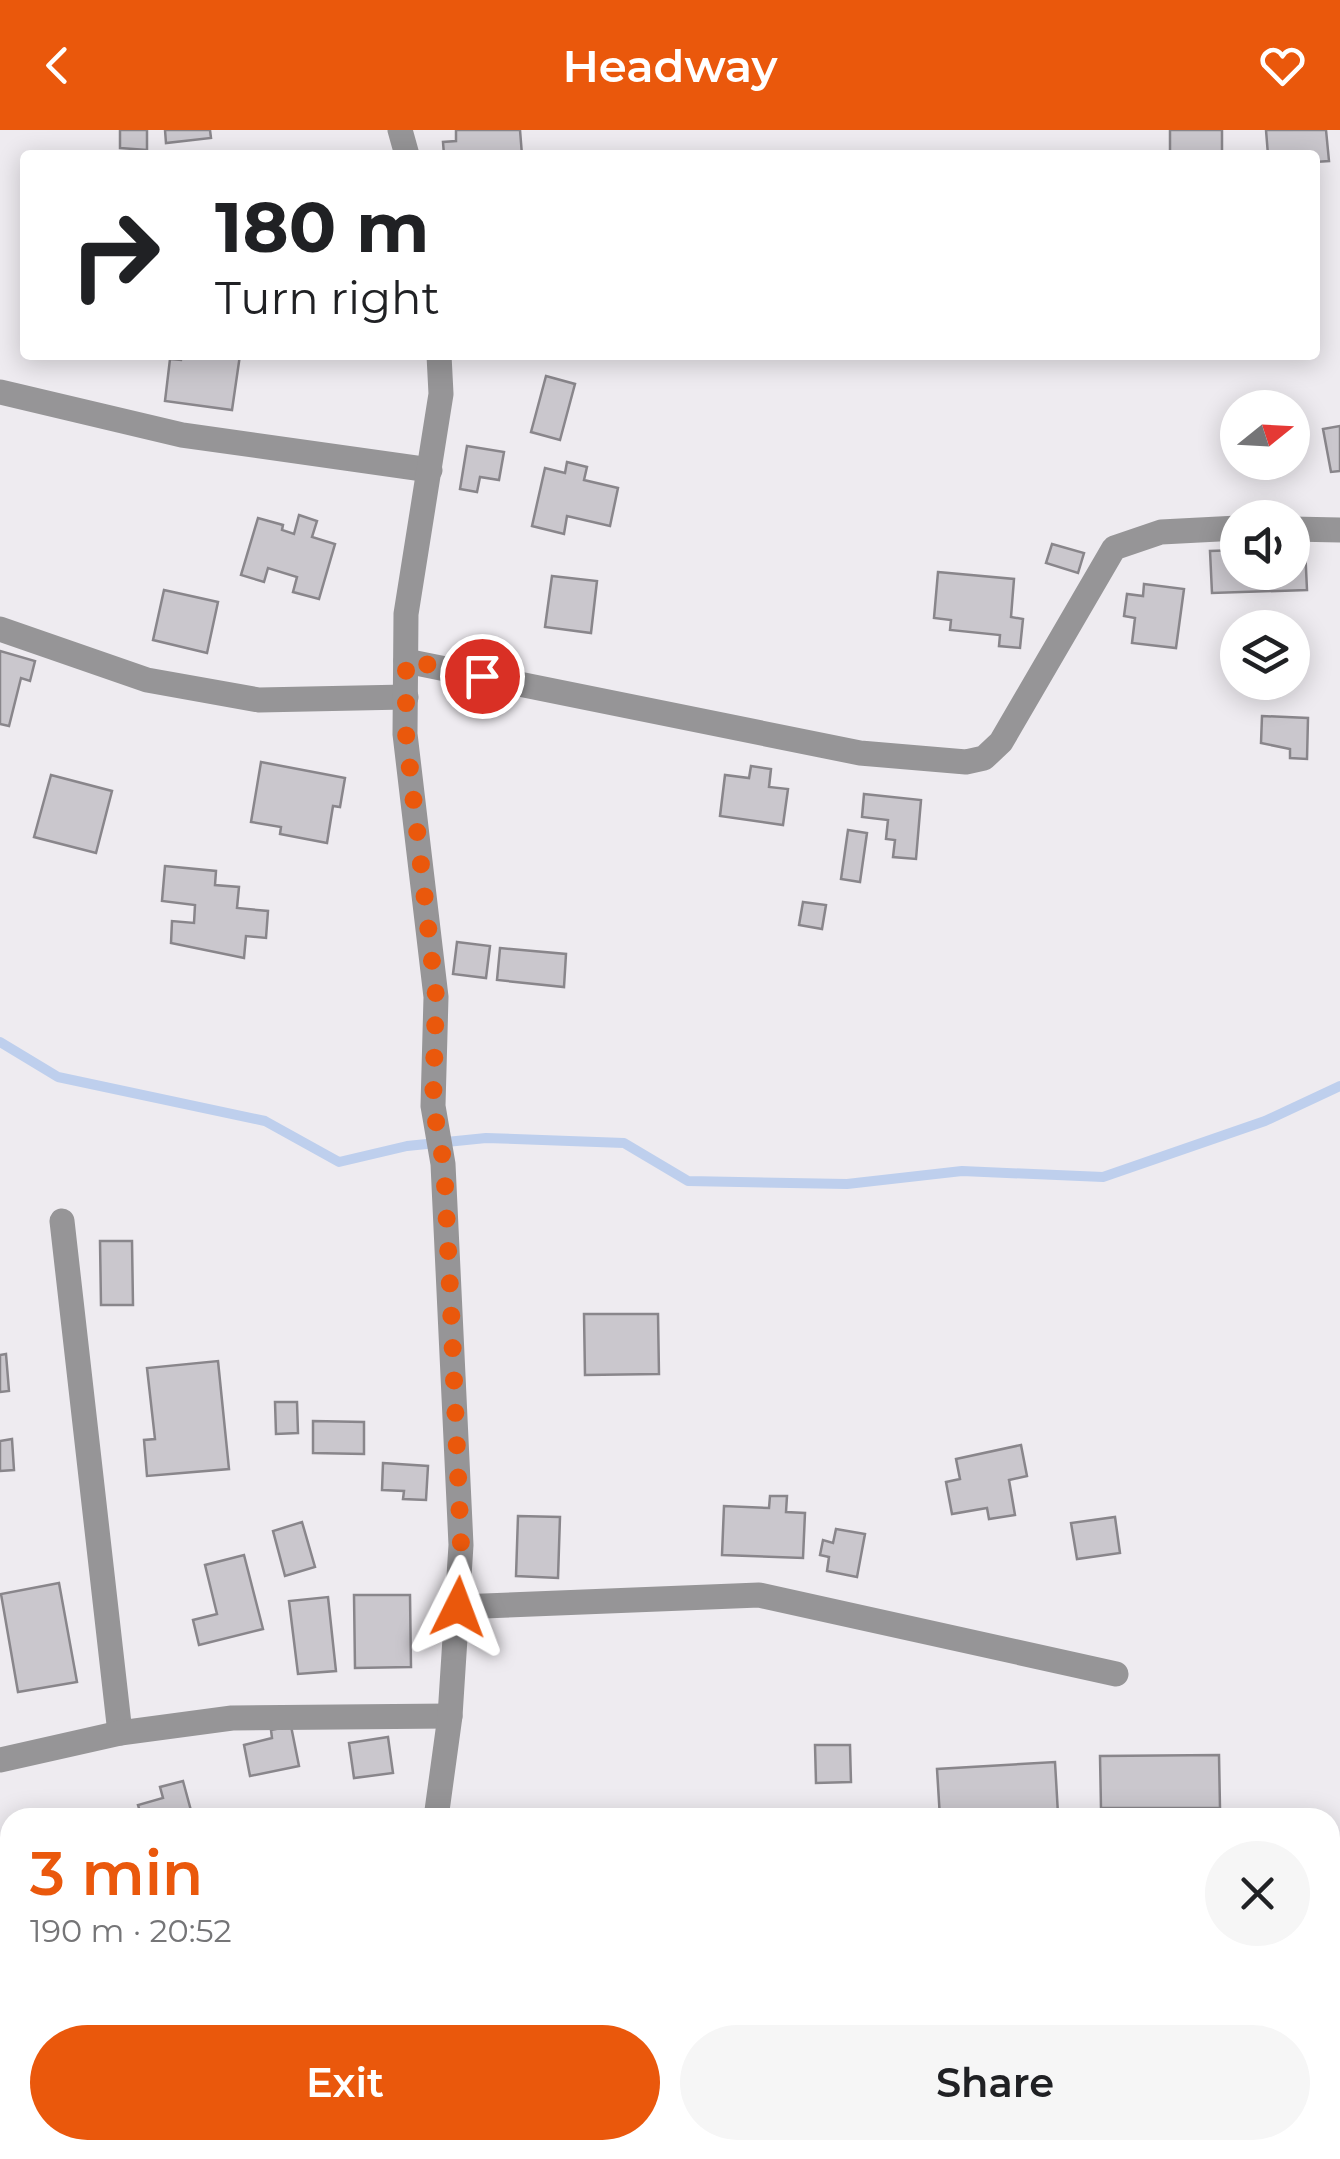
<!DOCTYPE html>
<meta charset="utf-8">
<style>
body{margin:0;font-family:Montserrat,sans-serif;background:#f6f6f6;color:#202124;height:100vh;display:flex;flex-direction:column;font-size:38px;white-space:nowrap}
*{box-sizing:border-box;margin:0}
p{font-size:32px;color:#757577}
.icon{flex:none;width:55px;height:55px;fill:none;stroke:currentColor;stroke-width:2;stroke-linecap:round;stroke-linejoin:round}
.map{position:relative;flex:1;overflow:hidden}
.panel{position:absolute;left:0px;top:1678px;width:1340px;height:352px;display:flex;flex-direction:column;background:#fff;border-radius:30px 30px 0 0;box-shadow:0 5px 25px #0003}
.panel>*{flex:none}
.guide{position:absolute;left:20px;top:20px;width:1300px;height:210px;border-radius:10px;box-shadow:0 5px 25px #0003;background:#fff;color:#202124;overflow:hidden}
.needle{width:65px;rotate:72deg}
.tools{position:absolute;left:1220px;top:260px;display:grid;gap:20px}
.tools a{display:grid;place-items:center;width:90px;height:90px;border-radius:50%;background:#fff;box-shadow:0 5px 25px #0003;font-size:50px}
.pin{position:absolute;display:grid;place-items:center;width:85px;height:85px;color:#fff;margin:-42px;border:5px solid #fff;border-radius:50%;box-shadow:0 2px 10px #0007}
.me{position:absolute;width:110px;margin:-55px;rotate:3deg;stroke-linejoin:round;filter:drop-shadow(0 0 8px #0008)}
.turn{display:flex;align-items:center;gap:35px;height:210px;padding:0 30px;font-size:45px}
.turn .icon{width:130px;height:130px;stroke-width:2.5}
.turn b{display:block;font-size:70px;line-height:85px}
.round{display:grid;place-items:center;flex:none;width:105px;height:105px;border-radius:52px;background:#f6f6f6}
.overview{display:flex;align-items:center;justify-content:space-between;height:170px;padding:0 30px}
h1{font-size:60px;font-weight:600;line-height:75px;color:#ea580c}
.button{display:flex;gap:20px;margin-top:auto;padding:20px 30px}
.button a{flex:1;height:115px;border-radius:60px;background:#ea580c;color:#fff;font-size:40px;font-weight:600;line-height:115px;text-align:center}
.button a+a{background:#f6f6f6;color:#202124}
header{display:flex;justify-content:space-between;align-items:center;height:130px;padding:0 30px;background:#ea580c;color:#fff;font-size:45px;font-weight:600}
.map>svg:first-child{display:block}
.lines{fill:none;stroke-linecap:round;stroke-linejoin:round}
.stream{stroke:#becfed;stroke-width:10}
.building{fill:#cac7cd;stroke:#89868b;stroke-width:2.5}
.street{stroke:#969597;stroke-width:25}
.route{stroke:#ea580c;stroke-width:18;stroke-dasharray:0 32.4}
</style>
<header><svg class="icon" aria-label="back" viewBox="0 0 24 24"><path d="M15 5l-7 7 7 7"/></svg>Headway<svg class="icon" aria-label="heart" viewBox="0 0 24 24"><path d="M12 20l-8-8c-3-5 5-10 8-4 3-6 11-1 8 4z"/></svg></header>
<div class="map">
<svg width="1340" height="2029" viewBox="0 0 1340 2029">
<rect width="100%" height="100%" fill="#eeebf0"/>
<g class="lines">
<polyline class="stream" points="0,912 58,947 265,991 339,1032 407,1016 486,1008 624,1013 688,1051 847,1054 962,1041 1103,1047 1265,991 1340,956"/>
</g>
<g class="building">
<polygon points="120,0 147,0 147,20 120,18"/>
<polygon points="165,0 210,0 211,8 166,13"/>
<polygon points="456,0 520,0 522,25 444,25 443,12 456,11"/>
<rect x="1170" y="0" width="52" height="25"/>
<polygon points="1266,0 1326,0 1329,31 1315,32 1315,25 1268,25"/>
<polygon points="182,225 240,225 232,280 165,271 170,229 181,230"/>
<polygon points="546,246 575,254 560,310 531,302"/>
<polygon points="1340,296 1340,341 1331,342 1323,299"/>
<polygon points="467,316 504,322 499,350 480,347 477,362 460,359"/>
<polygon points="567,332 587,337 584,350 618,358 610,396 567,386 564,404 532,396 545,338 565,343"/>
<polygon points="299,385 317,391 312,407 335,414 319,469 293,462 297,447 268,438 264,452 241,445 258,388 283,395 282,400 294,404"/>
<polygon points="1052,414 1084,423 1078,443 1046,433"/>
<polygon points="1292,417 1305,417 1307,460 1212,463 1210,421 1238,420 1238,442 1292,442"/>
<polygon points="938,442 1014,449 1011,487 1023,489 1020,518 999,516 1000,505 950,500 951,490 934,488"/>
<polygon points="552,446 597,451 591,503 545,497"/>
<polygon points="1144,454 1184,459 1176,518 1132,513 1135,488 1124,486 1127,464 1143,466"/>
<polygon points="164,460 218,472 207,523 153,510"/>
<polygon points="0,521 35,531 30,551 21,548 9,596 0,594"/>
<polygon points="1262,586 1308,588 1307,629 1290,628 1290,619 1261,613"/>
<polygon points="261,632 345,648 340,677 333,676 327,713 280,704 281,697 251,692"/>
<polygon points="751,636 771,639 769,657 788,659 783,695 720,686 725,645 749,648"/>
<polygon points="51,645 112,661 96,723 34,707"/>
<polygon points="864,664 921,670 916,729 893,727 895,710 886,709 888,690 862,687"/>
<polygon points="848,700 867,703 860,752 841,749"/>
<polygon points="165,736 216,741 215,755 239,757 237,778 268,781 266,808 246,806 244,828 171,813 172,791 194,793 195,775 162,771"/>
<polygon points="803,772 826,775 822,799 799,795"/>
<polygon points="457,812 490,816 486,848 453,844"/>
<polygon points="500,818 566,824 564,857 497,850"/>
<polygon points="100,1111 132,1111 133,1175 101,1175"/>
<polygon points="584,1184 658,1184 659,1244 585,1245"/>
<polygon points="6,1224 9,1261 0,1262 0,1225"/>
<polygon points="218,1231 229,1339 147,1346 144,1310 155,1309 147,1238"/>
<polygon points="275,1272 297,1272 298,1303 276,1304"/>
<polygon points="313,1291 364,1292 364,1324 313,1323"/>
<polygon points="12,1309 14,1340 0,1341 0,1311"/>
<polygon points="1021,1315 1027,1346 1009,1350 1015,1385 989,1389 987,1378 952,1384 946,1352 960,1349 956,1329"/>
<polygon points="383,1333 428,1336 426,1370 403,1369 404,1361 382,1360"/>
<polygon points="770,1366 787,1366 786,1382 805,1383 803,1428 722,1425 724,1376 769,1378"/>
<polygon points="518,1386 560,1387 558,1448 516,1446"/>
<polygon points="1115,1387 1120,1423 1077,1429 1071,1393"/>
<polygon points="302,1392 315,1437 285,1446 273,1401"/>
<polygon points="836,1399 865,1404 857,1447 827,1441 829,1427 820,1425 823,1410 833,1413"/>
<polygon points="244,1425 263,1499 199,1515 193,1490 217,1484 205,1435"/>
<polygon points="59,1453 77,1552 18,1562 1,1464"/>
<polygon points="354,1465 410,1465 411,1537 355,1538"/>
<polygon points="328,1467 336,1541 298,1544 289,1471"/>
<polygon points="291,1596 299,1636 250,1646 244,1615 272,1608 271,1600"/>
<polygon points="388,1607 393,1643 354,1648 349,1613"/>
<polygon points="815,1615 850,1615 851,1652 816,1653"/>
<polygon points="1219,1625 1220,1678 1101,1678 1100,1626"/>
<polygon points="1055,1632 1058,1684 940,1688 937,1639"/>
<polygon points="183,1651 193,1688 142,1688 138,1675 163,1668 160,1657"/>
<polygon points="1330,1703 1334,1710 1340,1710 1340,1768 1330,1769"/>
<polygon points="457,2020 523,2020 524,2029 457,2029"/>
<polygon points="584,2020 648,2020 648,2023 597,2029 596,2022 585,2025"/>
</g>
<g class="lines">
<g class="street">
<polyline points="400,0 407,25"/>
<polyline points="0,262 182,305 430,340"/>
<polyline points="1292,399 1340,400"/>
<polyline points="0,499 147,550 259,570 406,567"/>
<polyline points="406,531 860,623 966,632 984,628 1001,612 1114,418 1161,402 1238,398"/>
<polyline points="62,1091 120,1603"/>
<polyline points="458,1477 759,1465 1116,1544"/>
<polyline points="0,1630 120,1603 232,1588 450,1586"/>
<polyline points="436,1688 450,1586 461,1415 443,1034 433,976 436,867 405,604 406,484 441,264 439,225"/>
<polyline points="374,2029 376,2020"/>
</g>
</g>
<g class="lines">
<polyline class="route" points="458,1477 461,1415 451,1179 444,1034 433,976 436,866 406,604 406,530 482,546"/>
</g>
</svg>
<div class="tools">
<a><svg class="needle" viewBox="-14 -14 28 28"><path d="M0-13l5 13h-10z" fill="#e53935"/><path d="M0 13l5-13h-10z" fill="#757577"/></svg></a>
<a><svg class="icon" aria-label="sound" viewBox="0 0 24 24"><path d="M4 9h4l5-4v14l-5-4H4zM17 9q2 3 0 6"/></svg></a>
<a><svg class="icon" aria-label="layers" viewBox="0 0 24 24"><path d="M12 4l9 5-9 5-9-5zM3 14l9 5 9-5"/></svg></a>
</div>
<div class="pin" style="left:482px;top:546px;background:#d93025"><svg class="icon" aria-label="arrive" viewBox="0 0 24 24"><path d="M6 21V4h12l-3 4 3 4H6"/></svg></div>
<svg class="me" style="left:458px;top:1477px" viewBox="-20 -20 40 40"><path d="M0-17L14 15 0 8-14 15z" fill="#ea580c" stroke="#fff" stroke-width="4"/></svg>
<div class="guide">
<div class="turn"><svg class="icon" aria-label="right" viewBox="0 0 24 24"><path d="M7 20v-9h11M14 6l5 5-5 5"/></svg><div><b>180 m</b>Turn right</div></div>
</div>
<section class="panel">
<div class="overview"><div><h1>3 min</h1><p>190 m · 20:52</p></div><a class="round"><svg class="icon" aria-label="close" viewBox="0 0 24 24"><path d="M6 6l12 12M18 6L6 18"/></svg></a></div>
<div class="button"><a>Exit</a><a>Share</a></div>
</section>
</div>
